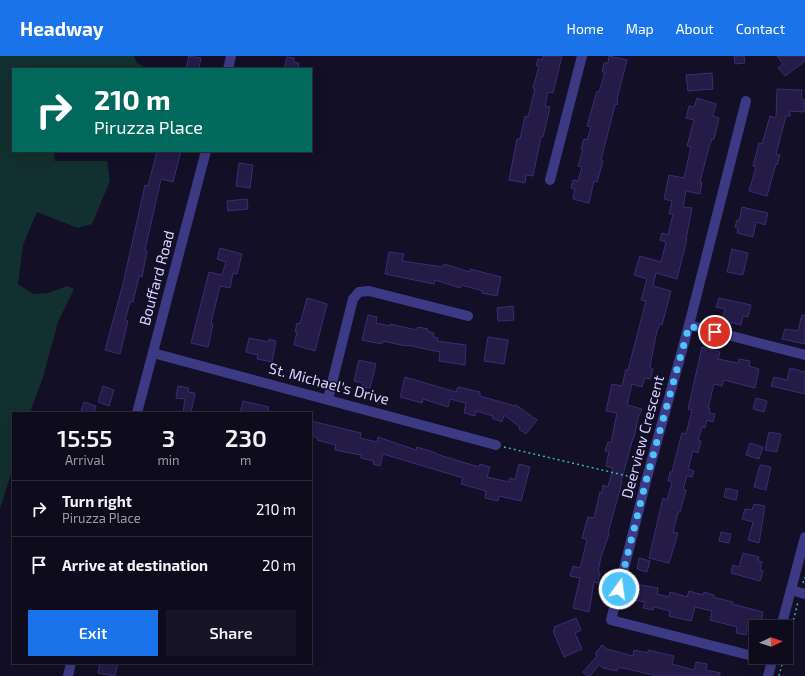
<!DOCTYPE html>
<style>
body{margin:0;font-family:"Exo 2",sans-serif;background:#171425;color:#f1f3f6;height:100vh;display:flex;flex-direction:column;font-size:15px;white-space:nowrap}
*{box-sizing:border-box;margin:0}
p{font-size:13px;color:#9b9ba3}
.icon{flex:none;width:22px;height:22px;fill:none;stroke:currentColor;stroke-width:2;stroke-linecap:round;stroke-linejoin:round}
.map{position:relative;flex:1;overflow:hidden}
.details{position:absolute;left:12px;top:356px;width:300px;height:252px;display:flex;flex-direction:column;background:#0e0b1c;border-radius:0px;box-shadow:0 4px 16px #0002,0 0 0 1px #2e2b3b}
.details>*{flex:none}
.top-card{position:absolute;left:12px;top:12px;width:300px;height:84px;border-radius:0px;box-shadow:0 4px 16px #0002,0 0 0 1px #2e2b3b;background:#00695c;color:#fff;overflow:hidden}
.needle{width:26px;rotate:86deg}
.controls{position:absolute;left:749px;top:564px;display:grid;gap:8px}
.controls a{display:grid;place-items:center;width:44px;height:44px;border-radius:0px;background:#0e0b1c;box-shadow:0 4px 16px #0002,0 0 0 1px #2e2b3b;font-size:20px}
.pin{position:absolute;display:grid;place-items:center;width:34px;height:34px;color:#fff;margin:-17px;border:2px solid #fff;border-radius:50%;box-shadow:0 1px 4px #0007}
.me{position:absolute;width:44px;margin:-22px;rotate:14deg;stroke-linejoin:round;filter:drop-shadow(0 0 3px #0008)}
.turn{display:flex;align-items:center;gap:14px;height:84px;padding:0 16px;font-size:18px}
.turn .icon{width:52px;height:52px;stroke-width:2.5}
.turn b{display:block;font-size:28px;line-height:34px}
.eta{display:flex;justify-content:space-evenly;align-items:center;height:68px;text-align:center}
.eta b{font-size:24px;font-weight:600;line-height:28px}
.cta{display:flex;gap:8px;margin-top:auto;padding:8px 16px}
.cta a{flex:1;height:46px;border-radius:0px;background:#1a73e8;color:#fff;font-size:16px;font-weight:600;line-height:46px;text-align:center}
.cta a+a{background:#171425;color:#f1f3f6}
ul{padding:0;list-style:none}
li{display:flex;align-items:center;gap:12px;height:56px;padding:0 16px;border-top:1px solid #2e2b3b}
li div{flex:1}
li b{display:block;font-size:15px}
li em{font-style:normal}
header{display:flex;align-items:center;gap:24px;box-sizing:border-box;height:56px;padding:0 20px;background:#1a73e8;color:#fff}
header strong{font-size:19px}
nav{display:flex;gap:22px;margin-inline-start:auto;font-size:14px}
.map>svg:first-child{display:block}
.green{fill:#12302f}
.building{fill:#241b47;stroke:#3b2d73}
.lines{fill:none;stroke-linecap:round;stroke-linejoin:round}
.path{stroke:#2fb8b0;stroke-width:1.5;stroke-dasharray:2 3;stroke-linecap:butt}
.minor{stroke:#3d3a85;stroke-width:10}
.route{stroke:#4fc3f7;stroke-width:7;stroke-dasharray:0 12.6}
.labels{text-anchor:middle;stroke-width:3;stroke-linejoin:round;paint-order:stroke}
.street-label{font-size:15px;fill:#d9d4ff;stroke:#130f26}
</style>
<header>
<strong>Headway</strong>
<nav><a>Home</a><a>Map</a><a>About</a><a>Contact</a></nav>
</header>
<div class="map">
<svg width="805" height="620" viewBox="0 0 805 620">
<rect width="100%" height="100%" fill="#130f26"/>
<polygon class="green" points="0,0 134,0 137,7 149,13 13,13 13,95 54,95 55,105 107,105 110,125 92,168 78,172 37,156 23,189 18,228 33,238 48,237 67,230 74,233 58,266 43,321 30,357 13,357 13,411 0,453"/>
<g class="building">
<polygon points="189,0 201,2 199,13 186,13"/>
<polygon points="543,0 562,0 553,37 548,36 545,50 550,51 543,81 541,81 533,120 526,119 525,127 509,124 517,83 520,83 525,60 528,61 535,33 533,32 539,10 536,10 538,3 542,4"/>
<polygon points="609,0 627,4 617,43 618,48 615,49 601,104 603,105 597,126 594,125 589,147 573,143 575,133 571,132 573,124 578,125 582,111 578,110 583,93 581,93 584,83 587,84 591,71 587,70 597,35 599,36 605,16 602,16 604,7 608,7"/>
<polygon points="734,0 744,0 745,7 735,8"/>
<polygon points="777,0 805,0 805,5 785,20 778,12 783,8"/>
<polygon points="287,1 294,2 294,6 299,7 298,13 284,13"/>
<polygon points="712,17 713,33 688,35 686,19"/>
<polygon points="777,33 802,34 801,43 804,43 804,56 790,55 790,60 786,60 776,98 780,99 777,109 776,108 767,140 749,135 756,111 753,110 759,87 762,88 770,60 776,62"/>
<polygon points="697,42 716,48 713,60 719,62 714,83 712,83 709,91 700,126 702,126 700,138 686,135 683,151 692,152 686,183 687,183 677,223 656,217 653,230 671,235 662,269 660,268 657,275 652,299 650,312 653,313 650,323 645,322 642,331 632,328 627,349 642,353 638,362 634,382 633,382 621,426 622,426 608,477 609,478 601,501 598,516 600,517 598,527 594,526 589,556 573,552 580,522 570,520 573,510 580,512 587,484 582,482 588,461 594,462 600,436 602,437 603,429 608,431 613,412 606,410 609,396 605,395 608,386 611,387 617,357 606,355 612,328 622,330 626,313 628,314 646,245 641,244 647,223 634,219 640,200 661,206 666,186 660,184 662,177 668,179 673,158 669,158 672,145 664,143 669,119 684,122 691,91 687,90 694,64 686,62 689,50 694,51"/>
<polygon points="157,95 181,95 173,126 161,123 145,194 147,195 142,221 139,220 133,246 130,246 125,264 128,265 120,298 105,294 123,228 145,129 148,130"/>
<polygon points="239,107 253,109 250,132 236,130"/>
<polygon points="247,143 248,153 228,155 227,145"/>
<polygon points="742,151 768,157 765,169 756,166 753,181 737,177 738,172 735,171 737,164 739,165"/>
<polygon points="220,192 242,198 237,218 233,217 230,232 220,230 211,267 213,268 208,291 191,287 209,216 222,219 226,206 217,203"/>
<polygon points="732,193 748,197 743,219 727,216"/>
<polygon points="389,196 404,198 402,205 443,211 444,208 470,216 470,213 501,221 497,240 482,237 483,235 461,229 460,232 435,224 434,228 385,218"/>
<polygon points="307,242 327,248 315,295 294,289 297,276 295,276 297,267 300,268"/>
<polygon points="719,242 751,249 748,261 743,260 741,269 722,264 725,253 716,251"/>
<polygon points="513,250 514,264 498,265 497,252"/>
<polygon points="368,259 377,261 376,267 390,270 390,268 417,274 418,271 428,273 427,275 434,277 433,281 438,282 437,285 466,289 465,309 439,305 440,296 407,289 406,290 383,285 382,288 362,284"/>
<polygon points="802,259 805,259 805,288 782,283 785,273 798,275"/>
<polygon points="488,281 508,284 504,308 484,305"/>
<polygon points="249,282 269,286 269,283 276,285 272,306 257,303 258,299 246,296"/>
<polygon points="702,291 720,296 718,303 738,307 739,303 750,305 749,310 759,313 755,332 724,324 722,330 714,328 708,352 710,352 709,357 715,358 713,366 707,364 705,372 702,371 698,384 701,385 698,397 693,395 688,413 694,415 692,421 687,420 683,433 686,434 680,456 678,456 673,476 678,477 669,507 649,502 663,442 667,444 672,426 668,425 670,416 672,416 682,377 686,378 692,354 688,353"/>
<polygon points="359,304 376,308 370,332 362,331 363,327 354,325"/>
<polygon points="790,312 805,316 805,338 771,330 774,321 787,324"/>
<polygon points="405,321 456,336 458,331 480,336 480,340 515,350 516,349 537,364 526,378 519,373 520,371 504,359 502,366 492,362 493,360 476,355 475,360 464,357 466,347 450,343 448,351 423,343 422,347 400,341"/>
<polygon points="103,330 114,334 109,350 98,346"/>
<polygon points="178,330 189,332 188,336 195,337 191,357 183,357 185,343 176,342"/>
<polygon points="756,342 767,345 764,356 753,353"/>
<polygon points="243,345 269,351 267,357 240,357"/>
<polygon points="84,346 96,350 94,357 81,355"/>
<polygon points="311,365 361,377 360,382 377,386 378,381 416,394 417,391 436,397 436,398 479,411 480,408 490,411 487,421 509,426 510,422 515,424 519,408 530,411 521,445 499,440 498,445 485,442 486,435 461,428 463,422 383,398 380,410 373,408 374,405 361,402 361,399 335,394 336,389 317,384 318,382 311,380"/>
<polygon points="769,376 781,378 777,396 765,394"/>
<polygon points="750,387 763,391 759,403 746,399"/>
<polygon points="760,409 771,411 766,434 754,431"/>
<polygon points="726,432 738,435 736,444 724,441"/>
<polygon points="754,448 765,450 759,487 748,484 753,466 742,463 745,453 752,454"/>
<polygon points="721,476 731,478 729,487 719,485"/>
<polygon points="743,497 759,501 758,505 762,506 760,514 763,515 760,525 731,517 733,509 739,511"/>
<polygon points="639,502 650,505 647,516 637,513"/>
<polygon points="636,528 658,532 657,538 669,541 670,536 687,541 689,535 703,539 704,536 714,539 713,541 733,546 732,548 763,556 760,571 756,571 756,575 747,573 746,579 736,577 737,571 710,564 712,555 695,551 691,565 669,560 670,555 654,551 653,554 643,552 645,546 633,544"/>
<polygon points="576,562 581,574 575,577 582,593 564,601 553,575 555,573 554,571"/>
<polygon points="602,589 607,593 633,600 634,594 648,597 648,594 674,600 672,608 694,614 696,606 707,608 706,614 720,617 720,620 657,620 623,612 618,612 617,615 603,612 599,609 590,620 587,620 583,616 597,600 595,598"/>
<polygon points="100,607 118,607 115,620 98,617"/>
</g>
<g class="lines">
<g class="path">
<polyline points="504,391 636,422"/>
<polyline points="803,527 805,521"/>
<polyline points="786,593 798,546"/>
<polyline points="779,620 784,601"/>
</g>
<g class="minor">
<polyline points="228,13 231,0"/>
<polyline points="746,45 689,269 646,425 611,564 772,605"/>
<polyline points="550,124 582,0"/>
<polyline points="689,269 805,299"/>
<polyline points="153,297 496,389"/>
<polyline points="328,343 353,243 359,236 369,235 468,260"/>
<polyline points="137,357 206,95"/>
<polyline points="791,534 805,538"/>
<polyline points="781,571 805,481"/>
<polyline points="68,620 71,607"/>
<polyline points="768,620 773,601"/>
</g>
</g>
<g class="lines">
<polyline class="route" points="619,533 646,425 689,270 715,276"/>
</g>
<g class="labels">
<g class="street-label">
<text transform="translate(157 222) rotate(-75)" y="5">Bouffard Road</text>
<text transform="translate(329 328) rotate(15)" y="5">St. Michael's Drive</text>
<text transform="translate(643 381) rotate(-75)" y="5">Deerview Crescent</text>
</g>
</g>
</svg>
<div class="controls">
<a><svg class="needle" viewBox="-14 -14 28 28"><path d="M0-13l5 13h-10z" fill="#e53935"/><path d="M0 13l5-13h-10z" fill="#9b9ba3"/></svg></a>
</div>
<div class="pin" style="left:715px;top:276px;background:#d93025"><svg class="icon" aria-label="arrive" viewBox="0 0 24 24"><path d="M6 21V4h12l-3 4 3 4H6"/></svg></div>
<svg class="me" style="left:619px;top:533px" viewBox="-20 -20 40 40"><circle r="17" fill="#4fc3f7" stroke="#fff" stroke-width="3"/><path d="M0-11L8 9 0 5-8 9z" fill="#fff"/></svg>
<div class="top-card">
<div class="turn"><svg class="icon" aria-label="right" viewBox="0 0 24 24"><path d="M7 20v-9h11M14 6l5 5-5 5"/></svg><div><b>210 m</b>Piruzza Place</div></div>
</div>
<section class="details">
<div class="eta">
<div><b>15:55</b><p>Arrival</p></div>
<div><b>3</b><p>min</p></div>
<div><b>230</b><p>m</p></div>
</div>
<ul>
<li><svg class="icon" aria-label="right" viewBox="0 0 24 24"><path d="M7 20v-9h11M14 6l5 5-5 5"/></svg><div><b>Turn right</b><p>Piruzza Place</p></div><em>210 m</em></li>
<li><svg class="icon" aria-label="arrive" viewBox="0 0 24 24"><path d="M6 21V4h12l-3 4 3 4H6"/></svg><div><b>Arrive at destination</b></div><em>20 m</em></li>
</ul>
<div class="cta"><a>Exit</a><a>Share</a></div>
</section>
</div>
